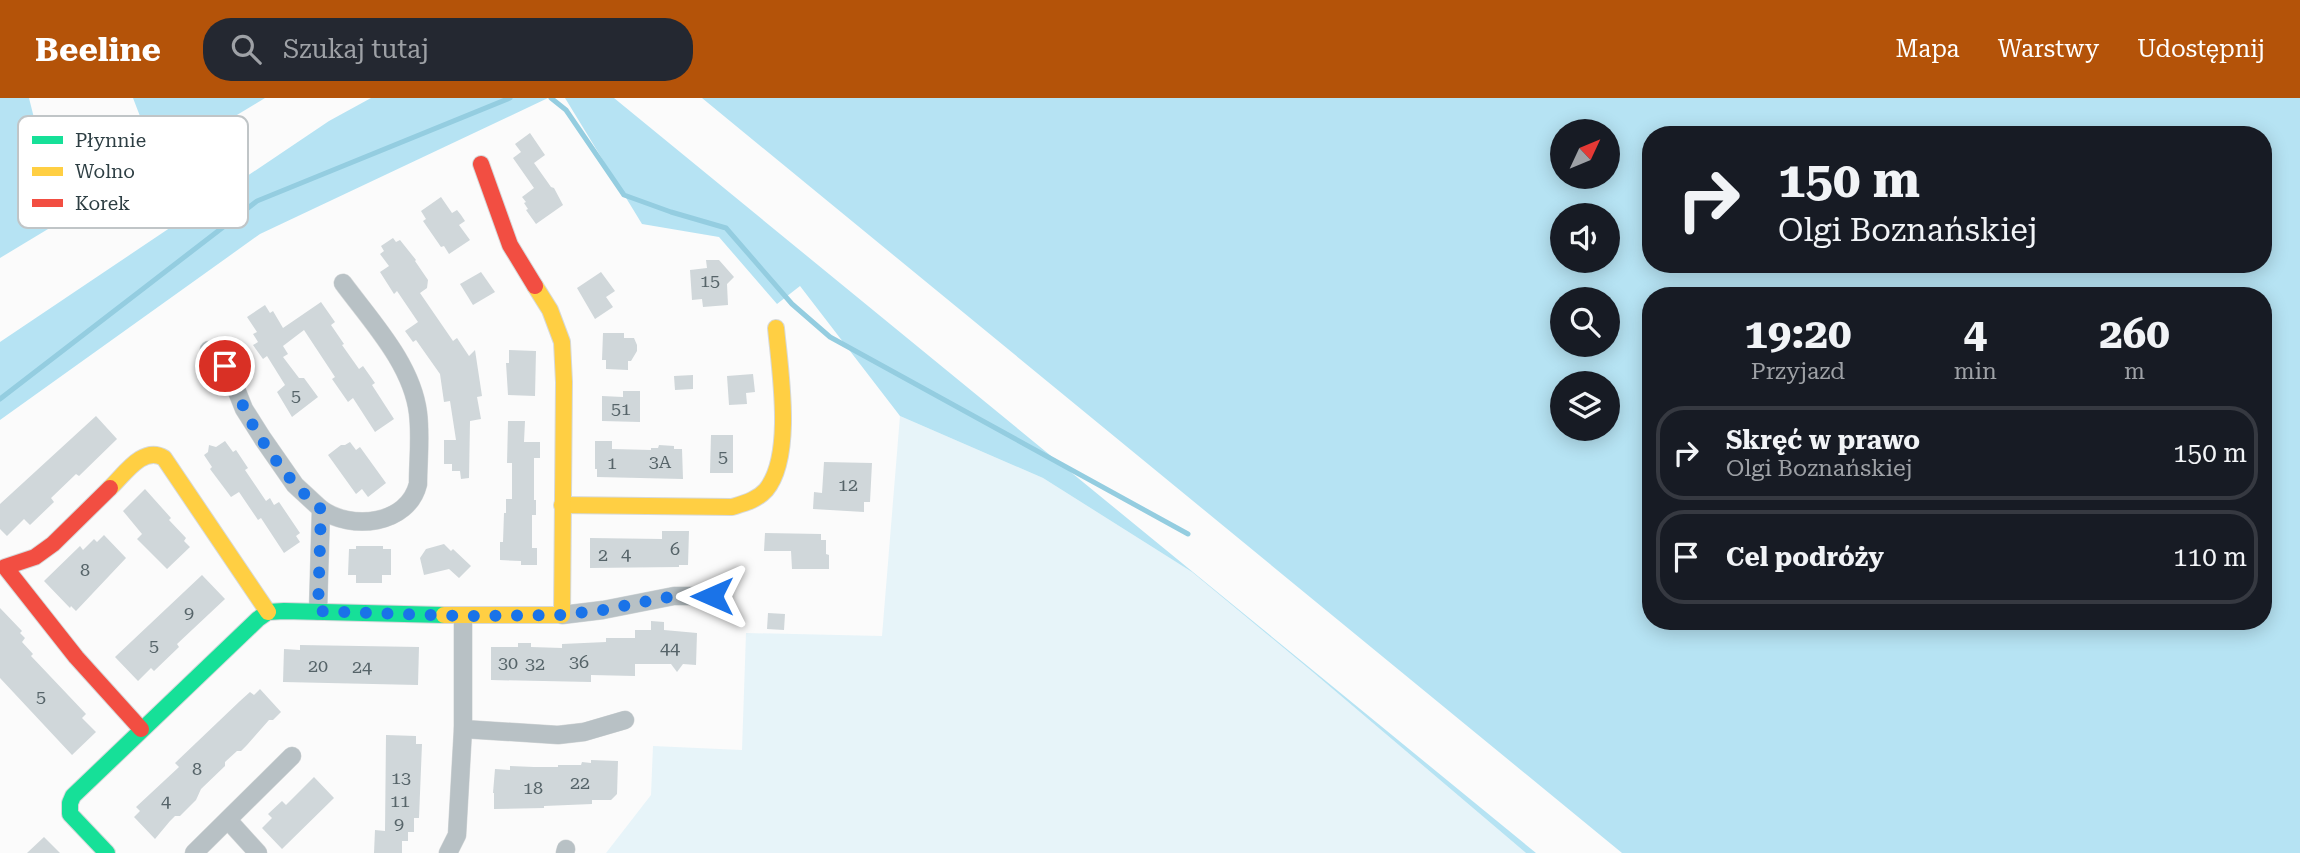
<!DOCTYPE html>
<html lang="pl">
<meta charset="utf-8">
<style>
body{margin:0;font-family:"Roboto Serif",serif;background:#242831;color:#f1f3f6;height:100vh;display:flex;flex-direction:column;font-size:26px;white-space:nowrap}
*{box-sizing:border-box;margin:0}
p{font-size:23px;color:#9ea1a6}
.icon{flex:none;width:38px;height:38px;fill:none;stroke:currentColor;stroke-width:2;stroke-linecap:round;stroke-linejoin:round}
.map{position:relative;flex:1;overflow:hidden}
.panel{position:absolute;left:1642px;top:189px;width:630px;height:343px;display:flex;flex-direction:column;background:#171b24;border-radius:28px;box-shadow:0 4px 18px #0003}
.panel>*{flex:none}
.guide{position:absolute;left:1642px;top:28px;width:630px;height:147px;border-radius:28px;box-shadow:0 4px 18px #0003;background:#171b24;color:#f1f3f6;overflow:hidden}
.needle{width:46px;rotate:46deg}
.fabs{position:absolute;left:1550px;top:21px;display:grid;gap:14px}
.fabs a{display:grid;place-items:center;width:70px;height:70px;border-radius:50%;background:#171b24;box-shadow:0 4px 18px #0003;font-size:35px}
.pin{position:absolute;display:grid;place-items:center;width:60px;height:60px;color:#fff;margin:-30px;border:4px solid #fff;border-radius:50%;box-shadow:0 2px 7px #0007}
.me{position:absolute;width:77px;margin:-38px;rotate:270deg;stroke-linejoin:round;filter:drop-shadow(0 0 5px #0008)}
.turn{display:flex;align-items:center;gap:24px;height:147px;padding:0 21px;font-size:32px}
.turn .icon{width:91px;height:91px;stroke-width:2.5}
.turn b{display:block;font-size:49px;line-height:60px}
.eta{display:flex;justify-content:space-evenly;align-items:center;height:119px;text-align:center}
.eta b{font-size:42px;font-weight:700;line-height:49px}
ul{padding:0;list-style:none}
li{display:flex;align-items:center;gap:21px;height:94px;margin:0 14px 10px;padding:0 7px;border:4px solid #363941;border-radius:28px}
li div{flex:1}
li b{display:block;font-size:26px}
li em{font-style:normal}
header{display:flex;align-items:center;gap:42px;box-sizing:border-box;height:98px;padding:0 35px;background:#b45309;color:#fff}
header strong{font-size:33px}
nav{display:flex;gap:38px;margin-inline-start:auto;font-size:24px}
.search{width:490px;height:63px;background:#242831;display:flex;align-items:center;gap:18px;box-sizing:border-box;padding:0 24px;border-radius:28px;color:#9ea1a6;font-size:26px}
.map>svg:first-child{display:block}
.green{fill:#e7f4f9}
.forest{fill:#b6e3f3;fill-rule:evenodd}
.lines{fill:none;stroke-linecap:round;stroke-linejoin:round}
.stream{stroke:#94cde0;stroke-width:5}
.building{fill:#d0d7da}
.street-casing{stroke:#d6d9da;stroke-width:19}
.fast-casing{stroke:#d6d9da;stroke-width:18}
.slow-casing{stroke:#d6d9da;stroke-width:18}
.jam-casing{stroke:#d6d9da;stroke-width:18}
.street{stroke:#b8c1c5;stroke-width:18}
.fast{stroke:#16e098;stroke-width:16}
.slow{stroke:#ffcf43;stroke-width:16}
.jam{stroke:#f24e42;stroke-width:16}
.route{stroke:#1a73e8;stroke-width:12;stroke-dasharray:0 21.6}
.labels{text-anchor:middle;stroke-width:6;stroke-linejoin:round;paint-order:stroke}
.number-label{font-size:18px;fill:#566469}
.key{fill:#fff;stroke:#c0c5c7;stroke-width:2}
.key-label{font-size:19px;fill:#2d3e43}
</style>
<header>
<strong>Beeline</strong>
<div class="search"><svg class="icon" aria-label="search" viewBox="0 0 24 24"><circle cx="10" cy="10" r="6"/><path d="M15 15l6 6"/></svg>Szukaj tutaj</div>
<nav><a>Mapa</a><a>Warstwy</a><a>Udostępnij</a></nav>
</header>
<div class="map">
<svg width="2300" height="755" viewBox="0 0 2300 755">
<rect width="100%" height="100%" fill="#fbfbfb"/>
<polygon class="green" points="900,318 1043,380 1192,474 1314,575 1526,755 606,755 651,697 653,648 742,652 746,535 882,538"/>
<g class="forest">
<polygon points="0,0 29,0 49,80 143,26 133,0 265,0 0,160"/>
<polygon points="371,0 548,0 260,136 0,322 0,244 329,23"/>
<polygon points="565,0 614,0 1536,755 1526,755 1314,575 1192,474 1043,380 900,318 800,188 777,206 719,139 642,126"/>
<path d="M702 0H2300V755H1622ZM1563 33H1608V79H1563ZM1650 37H2263V166H1650ZM1563 117H1608V163H1563ZM1650 198H2263V523H1650ZM1563 201H1608V247H1563ZM1563 285H1608V331H1563Z"/>
</g>
<g class="lines">
<g class="stream">
<polyline points="551,0 566,12 624,97 671,114 726,130 792,206 830,239 1188,436"/>
<polyline points="0,301 257,103 510,0"/>
</g>
</g>
<g class="building">
<polygon points="530,35 545,57 534,65 551,89 554,90 563,107 536,126 526,112 528,111 524,105 526,104 522,99 534,90 513,60 521,54 515,46"/>
<polygon points="441,99 452,115 457,112 461,117 465,123 459,127 470,142 449,156 444,148 441,149 423,123 426,121 421,113"/>
<polygon points="393,140 396,144 400,142 416,162 415,163 428,182 427,190 420,195 453,243 457,240 469,258 475,252 482,298 477,299 481,321 470,323 469,380 461,381 460,373 452,373 452,366 444,366 444,342 456,342 450,303 444,304 440,276 416,242 413,244 405,233 418,224 397,193 394,196 380,174 389,168 380,156 384,153 381,148"/>
<polygon points="706,162 719,162 734,179 727,186 728,207 703,209 702,201 692,202 690,172 707,170"/>
<polygon points="481,174 495,194 473,207 460,186"/>
<polygon points="601,174 615,193 606,199 613,209 595,221 577,190"/>
<polygon points="321,204 335,224 331,227 344,246 342,247 359,271 363,268 375,285 372,287 394,321 375,334 353,300 348,304 332,281 335,279 304,232 283,248 288,256 283,259 299,280 304,280 318,299 292,319 277,294 285,287 267,258 263,261 253,247 258,244 253,236 257,234 247,219 265,207 270,215 273,213 283,230"/>
<polygon points="603,235 624,235 624,240 634,240 637,247 637,253 631,263 628,263 628,272 606,271 606,262 602,262"/>
<polygon points="509,252 536,253 535,298 508,297 506,265 509,265"/>
<polygon points="753,276 755,294 746,295 747,306 729,307 727,278"/>
<polygon points="693,277 693,291 675,292 674,278"/>
<polygon points="623,293 640,293 640,324 602,323 602,298 623,299"/>
<polygon points="96,318 117,341 79,378 76,376 51,400 54,404 30,427 24,421 7,438 0,431 0,406"/>
<polygon points="508,323 525,323 524,344 540,344 540,360 534,360 534,402 536,402 536,417 532,417 532,450 537,450 537,467 521,467 521,463 500,462 500,444 503,444 504,415 506,415 506,401 512,401 512,365 507,365"/>
<polygon points="711,337 733,337 733,375 710,375"/>
<polygon points="225,343 233,354 236,352 248,370 245,372 266,403 270,400 274,407 279,404 300,435 296,438 300,444 284,455 261,420 258,422 239,394 231,399 210,371 212,369 204,357 208,354 209,347 216,349"/>
<polygon points="595,343 612,343 612,351 651,352 651,350 658,350 659,347 674,348 674,351 682,351 683,381 597,379 597,371 595,371"/>
<polygon points="350,344 356,352 360,349 386,385 368,399 362,391 356,396 328,357 341,347 345,347"/>
<polygon points="824,364 872,365 870,404 864,404 864,414 813,411 814,394 822,395"/>
<polygon points="145,391 171,420 169,422 186,440 184,443 190,449 167,471 137,441 142,436 123,413"/>
<polygon points="662,433 689,433 688,467 679,467 679,469 590,470 590,440 662,441"/>
<polygon points="765,435 821,436 821,442 826,442 826,456 829,457 829,471 792,471 791,453 764,453"/>
<polygon points="104,437 126,460 76,513 71,508 70,510 44,483 80,448 83,452 94,441 97,444"/>
<polygon points="444,446 451,453 453,451 471,468 459,480 449,471 424,477 420,460 426,451"/>
<polygon points="356,448 383,448 383,451 391,451 391,477 382,477 382,485 356,485 356,477 348,477 349,451 356,451"/>
<polygon points="202,477 225,501 177,546 179,549 154,573 151,570 138,583 115,559"/>
<polygon points="0,510 22,533 20,535 25,540 22,544 33,556 31,558 86,616 82,620 96,634 72,657 0,580"/>
<polygon points="768,515 785,516 784,532 767,531"/>
<polygon points="651,523 664,524 664,532 697,535 696,567 683,566 677,574 671,566 635,566 635,578 591,577 591,584 491,582 491,549 518,549 518,545 531,545 531,549 562,550 562,546 606,544 606,540 635,540 635,532 651,532"/>
<polygon points="300,547 419,549 418,587 283,584 284,551 300,552"/>
<polygon points="260,591 281,614 273,622 269,622 247,647 241,653 237,653 225,664 225,668 201,691 196,702 180,718 175,718 170,723 155,741 134,719 140,713 136,709 179,669 175,665 240,603 250,594 254,597"/>
<polygon points="386,637 416,638 416,646 422,646 419,720 414,720 414,734 408,734 408,743 402,743 402,755 374,755 375,732 385,733"/>
<polygon points="591,662 618,663 617,696 611,702 592,702 592,706 544,708 544,710 494,711 494,695 493,695 495,671 510,672 510,668 534,669 558,669 558,667 581,667 582,664 591,665"/>
<polygon points="314,679 334,700 282,751 262,730 272,720 268,716 282,703 286,707"/>
<polygon points="44,739 60,755 27,755"/>
</g>
<g class="lines">
<defs>
<g id="street">
<polyline points="209,252 230,276 244,311 263,341 295,387 321,411"/>
<path d="M318 513 321 411C351 433 408 427 418 386 418 363 421 339 418 315 412 266 371 223 343 185"/>
<polyline points="562,517 603,512 674,498 712,498"/>
<polyline points="463,631 558,637 584,634 625,622"/>
<polyline points="228,722 258,755"/>
<polyline points="194,755 292,658"/>
<polyline points="448,755 457,737 463,631 463,518"/>
<polyline points="565,755 566,751"/>
</g>
<polyline id="fast" points="107,755 70,716 70,705 73,698 258,521 268,514 284,513 444,517"/>
<g id="slow">
<path d="M110 390C124 377 143 347 164 360L268 514"/>
<path d="M562 407 732 409C745 405 757 402 766 392 794 358 780 273 776 230"/>
<polyline points="444,517 562,517 564,284 562,244 550,212 535,188"/>
</g>
<g id="jam">
<polyline points="481,66 510,147 535,188"/>
<polyline points="110,390 53,446 35,459 5,469 76,559 141,631"/>
</g>
</defs>
<use href="#street" class="street-casing"/>
<use href="#fast" class="fast-casing"/>
<use href="#slow" class="slow-casing"/>
<use href="#jam" class="jam-casing"/>
<use href="#street" class="street"/>
<use href="#fast" class="fast"/>
<use href="#slow" class="slow"/>
<use href="#jam" class="jam"/>
</g>
<g class="lines">
<path class="route" d="M225 268C234 282 238 297 245 312 260 344 293 389 321 411L318 513 463 518 562 517 603 512 674 498H712"/>
</g>
<g class="labels">
<g class="number-label">
<text x="710" y="189">15</text>
<text x="296" y="304">5</text>
<text x="621" y="317">51</text>
<text x="723" y="365">5</text>
<text x="660" y="370">3A</text>
<text x="612" y="371">1</text>
<text x="848" y="393">12</text>
<text x="675" y="457">6</text>
<text x="626" y="462">4</text>
<text x="603" y="463">2</text>
<text x="85" y="478">8</text>
<text x="189" y="521">9</text>
<text x="154" y="554">5</text>
<text x="670" y="556">44</text>
<text x="579" y="570">36</text>
<text x="508" y="571">30</text>
<text x="535" y="572">32</text>
<text x="318" y="574">20</text>
<text x="362" y="575">24</text>
<text x="41" y="605">5</text>
<text x="197" y="677">8</text>
<text x="401" y="686">13</text>
<text x="580" y="691">22</text>
<text x="533" y="696">18</text>
<text x="166" y="709">4</text>
<text x="400" y="709">11</text>
<text x="399" y="732">9</text>
</g>
</g>
<rect x="18" y="18" width="230" height="112" rx="10" class="key"/>
<rect x="32" y="38" width="31" height="8" fill="#16e098"/>
<rect x="32" y="69" width="31" height="9" fill="#ffcf43"/>
<rect x="32" y="101" width="31" height="8" fill="#f24e42"/>
<g class="key-label">
<text x="75" y="49">Płynnie</text>
<text x="75" y="80">Wolno</text>
<text x="75" y="112">Korek</text>
</g>
</svg>
<div class="fabs">
<a><svg class="needle" viewBox="-14 -14 28 28"><path d="M0-13l5 13h-10z" fill="#e53935"/><path d="M0 13l5-13h-10z" fill="#9ea1a6"/></svg></a>
<a><svg class="icon" aria-label="sound" viewBox="0 0 24 24"><path d="M4 9h4l5-4v14l-5-4H4zM17 9q2 3 0 6"/></svg></a>
<a><svg class="icon" aria-label="search" viewBox="0 0 24 24"><circle cx="10" cy="10" r="6"/><path d="M15 15l6 6"/></svg></a>
<a><svg class="icon" aria-label="layers" viewBox="0 0 24 24"><path d="M12 4l9 5-9 5-9-5zM3 14l9 5 9-5"/></svg></a>
</div>
<div class="pin" style="left:225px;top:268px;background:#d93025"><svg class="icon" aria-label="arrive" viewBox="0 0 24 24"><path d="M6 21V4h12l-3 4 3 4H6"/></svg></div>
<svg class="me" style="left:712px;top:498px" viewBox="-20 -20 40 40"><path d="M0-17L14 15 0 8-14 15z" fill="#1a73e8" stroke="#fff" stroke-width="4"/></svg>
<div class="guide">
<div class="turn"><svg class="icon" aria-label="right" viewBox="0 0 24 24"><path d="M7 20v-9h11M14 6l5 5-5 5"/></svg><div><b>150 m</b>Olgi Boznańskiej</div></div>
</div>
<section class="panel">
<div class="eta">
<div><b>19:20</b><p>Przyjazd</p></div>
<div><b>4</b><p>min</p></div>
<div><b>260</b><p>m</p></div>
</div>
<ul>
<li><svg class="icon" aria-label="right" viewBox="0 0 24 24"><path d="M7 20v-9h11M14 6l5 5-5 5"/></svg><div><b>Skręć w prawo</b><p>Olgi Boznańskiej</p></div><em>150 m</em></li>
<li><svg class="icon" aria-label="arrive" viewBox="0 0 24 24"><path d="M6 21V4h12l-3 4 3 4H6"/></svg><div><b>Cel podróży</b></div><em>110 m</em></li>
</ul>
</section>
</div>
